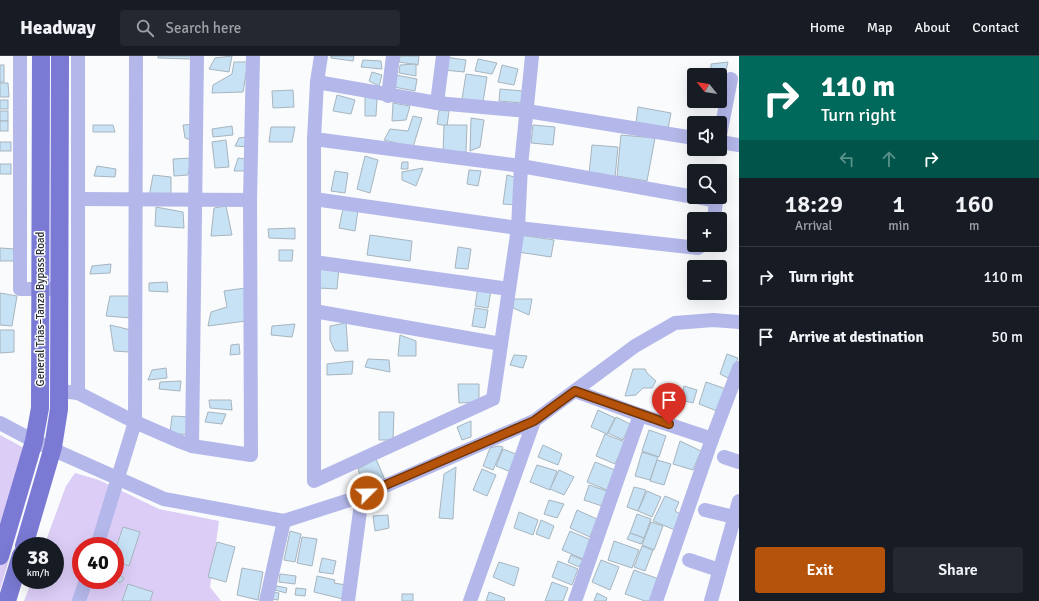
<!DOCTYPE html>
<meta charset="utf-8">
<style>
body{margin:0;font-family:Signika,sans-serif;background:#242831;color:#f1f3f6;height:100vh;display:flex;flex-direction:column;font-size:15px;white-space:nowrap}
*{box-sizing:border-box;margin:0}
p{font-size:13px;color:#9ea1a6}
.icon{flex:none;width:22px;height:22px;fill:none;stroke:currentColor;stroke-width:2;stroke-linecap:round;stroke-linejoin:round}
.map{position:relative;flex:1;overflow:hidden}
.panel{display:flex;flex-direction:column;background:#171b24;width:300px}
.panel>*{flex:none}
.top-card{background:#00695c;color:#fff;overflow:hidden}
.needle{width:26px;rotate:300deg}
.tools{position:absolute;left:687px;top:12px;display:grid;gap:8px}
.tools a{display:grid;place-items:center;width:40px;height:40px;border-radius:4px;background:#171b24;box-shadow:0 4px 16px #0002;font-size:20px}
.speed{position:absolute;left:12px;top:481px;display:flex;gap:8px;font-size:20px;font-weight:700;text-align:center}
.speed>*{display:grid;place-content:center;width:52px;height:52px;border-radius:50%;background:#171b24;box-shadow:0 4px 16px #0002;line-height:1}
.speed small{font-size:10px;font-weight:400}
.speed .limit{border:6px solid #d22;background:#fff;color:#111}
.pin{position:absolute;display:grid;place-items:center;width:34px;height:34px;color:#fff;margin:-41px -17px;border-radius:50% 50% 50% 0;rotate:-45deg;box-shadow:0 0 4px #0007}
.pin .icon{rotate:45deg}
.me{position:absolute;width:44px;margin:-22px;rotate:67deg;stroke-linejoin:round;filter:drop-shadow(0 0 3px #0008)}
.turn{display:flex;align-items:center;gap:14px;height:84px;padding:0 16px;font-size:18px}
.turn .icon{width:52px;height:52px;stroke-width:2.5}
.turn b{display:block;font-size:28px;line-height:34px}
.lanes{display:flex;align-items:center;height:38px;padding:0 16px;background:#0003;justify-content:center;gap:20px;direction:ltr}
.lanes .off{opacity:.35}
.eta{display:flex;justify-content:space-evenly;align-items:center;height:68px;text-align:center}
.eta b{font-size:24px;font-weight:600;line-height:28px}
.button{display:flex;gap:8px;margin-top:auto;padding:8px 16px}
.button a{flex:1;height:46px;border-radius:4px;background:#b45309;color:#fff;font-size:16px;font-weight:600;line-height:46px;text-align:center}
.button a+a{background:#242831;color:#f1f3f6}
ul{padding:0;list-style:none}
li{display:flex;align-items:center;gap:12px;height:60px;padding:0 16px;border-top:1px solid #363941}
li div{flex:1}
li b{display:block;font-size:15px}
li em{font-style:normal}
header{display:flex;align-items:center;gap:24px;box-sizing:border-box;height:56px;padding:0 20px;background:#171b24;border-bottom:1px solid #363941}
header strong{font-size:19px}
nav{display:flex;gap:22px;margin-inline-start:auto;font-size:14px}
.search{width:280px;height:36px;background:#242831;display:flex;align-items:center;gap:10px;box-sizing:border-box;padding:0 14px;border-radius:4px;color:#9ea1a6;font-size:15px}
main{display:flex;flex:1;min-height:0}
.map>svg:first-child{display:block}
.green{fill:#dccdf6;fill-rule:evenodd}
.building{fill:#c7e1f5;stroke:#a7b5be}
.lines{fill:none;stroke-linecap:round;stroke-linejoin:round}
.minor{stroke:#b3b7e9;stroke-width:14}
.major{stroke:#7a7ad4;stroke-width:18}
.route-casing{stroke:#753606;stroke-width:10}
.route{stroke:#b45309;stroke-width:7}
.labels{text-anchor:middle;stroke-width:3;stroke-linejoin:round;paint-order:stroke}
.street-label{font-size:11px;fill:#272a2f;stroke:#f9fbfd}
</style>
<header>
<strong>Headway</strong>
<div class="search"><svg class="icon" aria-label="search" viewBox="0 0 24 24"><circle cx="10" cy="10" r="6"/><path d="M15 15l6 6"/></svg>Search here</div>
<nav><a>Home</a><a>Map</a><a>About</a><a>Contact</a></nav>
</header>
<main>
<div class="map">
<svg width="739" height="545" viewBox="0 0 739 545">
<rect width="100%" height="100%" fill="#f9fbfd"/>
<g class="green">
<polygon points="0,379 39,400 0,534"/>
<path d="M75 417 99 424 159 453 219 465 210 531 221 545H24L32 524H55V490H44L66 430ZM81 490H115V524H81Z"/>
</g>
<g class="building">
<polygon points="158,0 192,0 192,3 158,2"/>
<polygon points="232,0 229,16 209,13 215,2"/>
<polygon points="331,0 354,0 353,5 331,2"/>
<polygon points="400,0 419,0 418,9 399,6"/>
<polygon points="445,1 466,4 464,16 444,14"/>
<polygon points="478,3 497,7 492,18 475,15"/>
<polygon points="363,4 381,5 382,13 361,11"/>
<polygon points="234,6 248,6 243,36 212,37 213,29 232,18"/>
<polygon points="728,6 722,31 720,32 720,19 711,19 711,8"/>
<polygon points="416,8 416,20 399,17 400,9"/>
<rect x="0" y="9" width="4" height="17"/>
<polygon points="502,9 518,13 514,29 498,26"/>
<polygon points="372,16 382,19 379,30 369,25"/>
<polygon points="466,18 487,21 483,46 462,43"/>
<polygon points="396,19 417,23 415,35 394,31"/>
<polygon points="0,27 8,27 9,41 0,41"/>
<polygon points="500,33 523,35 522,47 499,45"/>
<polygon points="293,34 294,51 273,52 272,35"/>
<polygon points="337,39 355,44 351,58 333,55"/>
<polygon points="365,41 377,43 376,60 365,60"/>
<rect x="0" y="44" width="8" height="9"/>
<polygon points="393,47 410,50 406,64 392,65"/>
<polygon points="638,51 671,57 668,73 636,67"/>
<polygon points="439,54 449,55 447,70 437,68"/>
<rect x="0" y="55" width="8" height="10"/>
<polygon points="413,60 422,62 413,91 384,84 390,73 408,75"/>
<polygon points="471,62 484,64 480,91 470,95"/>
<rect x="0" y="65" width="8" height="10"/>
<polygon points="195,68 191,84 185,82 183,69"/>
<polygon points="93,69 113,69 115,76 93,76"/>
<polygon points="444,69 467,69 466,96 443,96"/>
<polygon points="533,69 555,71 553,89 531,87"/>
<polygon points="232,70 233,79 213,81 212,73"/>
<polygon points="271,71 295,71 292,86 269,86"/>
<polygon points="621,79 655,82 647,125 617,120"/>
<polygon points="254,80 250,91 235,90 239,82"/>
<polygon points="226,84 229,111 215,112 212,86"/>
<rect x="0" y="86" width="11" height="9"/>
<polygon points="592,89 618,91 615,121 589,118"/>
<polygon points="365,100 378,104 370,137 357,133"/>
<polygon points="191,102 188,119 174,120 173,103"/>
<polygon points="238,102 253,104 249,115 234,115"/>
<polygon points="402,106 408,106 408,113 401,113"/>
<rect x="0" y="108" width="11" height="10"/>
<polygon points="97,110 116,113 115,121 94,120"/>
<polygon points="423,112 416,130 402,124 402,116"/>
<polygon points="469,114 481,115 478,130 467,128"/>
<polygon points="335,115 348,117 345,137 331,135"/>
<polygon points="153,119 171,121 171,140 149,141"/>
<polygon points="507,119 518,122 516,149 503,148"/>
<polygon points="226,150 232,179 211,180 214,152"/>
<polygon points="156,151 183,156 184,172 155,170"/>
<polygon points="343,152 358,154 355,175 339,172"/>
<polygon points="295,172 295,183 269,182 268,173"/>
<polygon points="370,179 412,185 410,205 367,199"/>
<polygon points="520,179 554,184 551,201 518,196"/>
<polygon points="458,191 471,193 468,213 455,212"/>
<polygon points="0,192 15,193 14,205 0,205"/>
<polygon points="279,194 293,194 292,205 279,205"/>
<polygon points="111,208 110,217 90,218 92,210"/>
<polygon points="321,210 339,211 337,233 319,232"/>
<polygon points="167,226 168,236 149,235 149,227"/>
<polygon points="478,231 491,234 488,252 475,250"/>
<polygon points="245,232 246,265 208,270 211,256 227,251 224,235"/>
<polygon points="0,237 17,240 12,270 0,269"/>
<polygon points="110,240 132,240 132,262 106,260"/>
<polygon points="514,243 532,243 529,259 513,252"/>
<polygon points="475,252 488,254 485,272 472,270"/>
<polygon points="346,267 348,295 335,295 330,284 330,270"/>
<polygon points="295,268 292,281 271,279 272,270"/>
<polygon points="110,269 131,274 129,296 114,295"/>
<polygon points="0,274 14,274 14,296 0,297"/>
<polygon points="400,279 416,285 416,300 398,300"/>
<polygon points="239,288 240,298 230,299 231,289"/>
<polygon points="727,298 738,302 730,323 720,318"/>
<polygon points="514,299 527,300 523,312 510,309"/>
<polygon points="368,303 389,304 390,316 365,311"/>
<polygon points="353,305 352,318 327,319 327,308"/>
<polygon points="166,312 167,322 148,324 152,314"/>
<polygon points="633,313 645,313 647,317 656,325 652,332 643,332 636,339 625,340"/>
<polygon points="181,325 180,335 159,333 160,326"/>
<polygon points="706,326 726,333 717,355 699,348"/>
<polygon points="458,328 479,328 479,346 459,347"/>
<polygon points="684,330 697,334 693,347 681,344"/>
<polygon points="209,344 231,344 232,354 210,352"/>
<polygon points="598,354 615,362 607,378 591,371"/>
<polygon points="208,356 226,358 222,368 205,366"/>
<polygon points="379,356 394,356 393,384 379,384"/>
<polygon points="172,360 190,361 190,379 170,377"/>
<polygon points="616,361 630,368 623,384 608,377"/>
<polygon points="471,365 471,381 462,384 457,371"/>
<polygon points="649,374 666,380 659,401 642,395"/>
<polygon points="605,378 625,386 615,408 596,400"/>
<polygon points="680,385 701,395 693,414 673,408"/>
<polygon points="543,389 562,398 558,409 538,401"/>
<polygon points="498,390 503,391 493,414 483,410 490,392"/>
<polygon points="503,393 518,399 511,416 496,410"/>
<polygon points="642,396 658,401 650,424 635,420"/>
<polygon points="376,403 385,424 366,434 358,413"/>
<polygon points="657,404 671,408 664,429 650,425"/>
<polygon points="595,406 615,414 607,434 587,426"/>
<polygon points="537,409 557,415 550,434 530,426"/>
<polygon points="456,411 453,463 439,462 444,418"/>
<polygon points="482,413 496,419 487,440 473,434"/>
<polygon points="559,414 574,421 564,439 550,433"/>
<polygon points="589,429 607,435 602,450 584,444"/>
<polygon points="634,431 646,434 638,455 627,451"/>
<polygon points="647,435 661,441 652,461 638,455"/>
<polygon points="665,440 679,446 675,455 682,459 675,474 653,465"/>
<polygon points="549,444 564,448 557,462 544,458"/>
<polygon points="577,454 597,463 590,481 570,472"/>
<polygon points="519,456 538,464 533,479 514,472"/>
<polygon points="637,458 651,463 644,482 630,477"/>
<polygon points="388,459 389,472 375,475 373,460"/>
<polygon points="541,464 554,470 549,483 536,478"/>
<polygon points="651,466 663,470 654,494 642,489"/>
<polygon points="123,471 140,476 129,510 115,505 115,495"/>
<polygon points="290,475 301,478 295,506 284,504"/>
<polygon points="570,475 591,484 583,503 562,494"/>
<polygon points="630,477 644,482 641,488 627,483"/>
<polygon points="302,481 317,483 312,510 297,507"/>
<polygon points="614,485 639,494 632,512 608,504"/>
<polygon points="217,486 235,491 226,526 208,521"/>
<polygon points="642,490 653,494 645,515 634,511"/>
<polygon points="571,499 583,504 579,511 568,506"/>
<polygon points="322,502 336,505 333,518 319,516"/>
<polygon points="601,504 619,511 610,534 592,526"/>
<polygon points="558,505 578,513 572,529 552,521"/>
<polygon points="499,506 519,512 514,530 493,521"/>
<polygon points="242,512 263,516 258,544 237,539"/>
<polygon points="634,514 659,523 651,545 645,545 625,538"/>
<polygon points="115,516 124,522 120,527 115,523"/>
<polygon points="280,518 296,520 295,528 279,526"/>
<polygon points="317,520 335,524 334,527 346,529 343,543 314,536"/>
<polygon points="552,526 568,532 563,545 545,545"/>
<polygon points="128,528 153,536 150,545 122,545"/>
<polygon points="277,530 287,532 286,537 275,534"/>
<polygon points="296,532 306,533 305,540 295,539"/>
<polygon points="273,536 279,537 278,544 272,543"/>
<polygon points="489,536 505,542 504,545 486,545"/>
<polygon points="597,537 607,542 606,545 594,545"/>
<rect x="402" y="538" width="11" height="7"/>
</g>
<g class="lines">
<g class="minor">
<polyline points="20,0 20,233 51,233"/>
<polyline points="78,0 78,337"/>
<polyline points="532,0 521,110 518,172 493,343 314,425 314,83 317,26 437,47 527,55 694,82"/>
<polyline points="317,26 321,0"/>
<polyline points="388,40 393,0"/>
<polyline points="437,47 443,0"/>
<polyline points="720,79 731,23"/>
<polyline points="314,83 521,110 694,141"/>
<polyline points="720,86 739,89"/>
<polyline points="696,141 716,145 714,163"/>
<polyline points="78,143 250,144"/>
<polyline points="314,143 518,172 698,192 702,189"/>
<polyline points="314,206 509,233"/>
<polyline points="314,255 501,288"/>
<polyline points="60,335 78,337 135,366 181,386 192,390 251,399 250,144 253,0"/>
<polyline points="575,335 640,359"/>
<polyline points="0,367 34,385 164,443 284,465 362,440 534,365 635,290 675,267 713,264 739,266"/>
<polyline points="192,390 197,0"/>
<polyline points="724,401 739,406"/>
<polyline points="705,454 734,461"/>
<polyline points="97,490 135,366 136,0"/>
<polyline points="689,504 719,514"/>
<polyline points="79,545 86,524"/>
<polyline points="266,545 284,465"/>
<polyline points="348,545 362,440"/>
<polyline points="470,545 534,365"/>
<polyline points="575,545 640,359 712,383"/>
<polyline points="656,545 712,383 739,312"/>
<polyline points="711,545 739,445"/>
</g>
<g class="major">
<polyline points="24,490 53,391 59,353 60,0"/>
<polyline points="0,500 34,385 40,352 41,0"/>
<polyline points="7,545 21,499"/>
</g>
</g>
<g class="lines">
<defs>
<polyline id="route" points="367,437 534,365 575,335 669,368"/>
</defs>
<use href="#route" class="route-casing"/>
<use href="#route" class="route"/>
</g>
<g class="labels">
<g class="street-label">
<text transform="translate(40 253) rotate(-90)" y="4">General Trias–Tanza Bypass Road</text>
</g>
</g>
</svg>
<div class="tools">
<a><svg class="needle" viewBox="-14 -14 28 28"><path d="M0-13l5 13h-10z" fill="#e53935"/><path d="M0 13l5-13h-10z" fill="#9ea1a6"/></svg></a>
<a><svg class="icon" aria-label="sound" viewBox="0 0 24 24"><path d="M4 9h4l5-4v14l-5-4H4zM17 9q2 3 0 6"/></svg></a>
<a><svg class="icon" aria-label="search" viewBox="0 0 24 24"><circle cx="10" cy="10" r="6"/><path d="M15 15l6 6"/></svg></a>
<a>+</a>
<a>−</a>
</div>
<div class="speed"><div>38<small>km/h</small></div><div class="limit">40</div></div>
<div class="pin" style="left:669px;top:368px;background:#d93025"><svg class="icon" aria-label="arrive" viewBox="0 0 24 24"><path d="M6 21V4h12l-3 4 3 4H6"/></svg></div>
<svg class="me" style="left:367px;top:437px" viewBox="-20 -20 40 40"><circle r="17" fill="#b45309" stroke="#fff" stroke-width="3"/><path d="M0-11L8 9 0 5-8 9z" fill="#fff"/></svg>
</div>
<section class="panel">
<div class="top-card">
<div class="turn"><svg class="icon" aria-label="right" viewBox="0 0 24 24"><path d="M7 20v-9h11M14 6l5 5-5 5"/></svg><div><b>110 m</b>Turn right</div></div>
<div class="lanes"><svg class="icon off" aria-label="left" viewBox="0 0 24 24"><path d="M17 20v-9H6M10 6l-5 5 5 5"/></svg><svg class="icon off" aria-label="ahead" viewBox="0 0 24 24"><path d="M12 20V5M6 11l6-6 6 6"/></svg><svg class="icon" aria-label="right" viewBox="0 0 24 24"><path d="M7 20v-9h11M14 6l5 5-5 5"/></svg></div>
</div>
<div class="eta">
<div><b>18:29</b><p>Arrival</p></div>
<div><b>1</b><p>min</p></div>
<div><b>160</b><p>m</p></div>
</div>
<ul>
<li><svg class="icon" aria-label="right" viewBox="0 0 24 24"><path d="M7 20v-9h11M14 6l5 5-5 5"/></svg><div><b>Turn right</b></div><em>110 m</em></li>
<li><svg class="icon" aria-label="arrive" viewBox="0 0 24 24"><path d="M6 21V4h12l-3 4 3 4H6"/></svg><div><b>Arrive at destination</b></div><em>50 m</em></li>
</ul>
<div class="button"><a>Exit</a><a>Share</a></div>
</section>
</main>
